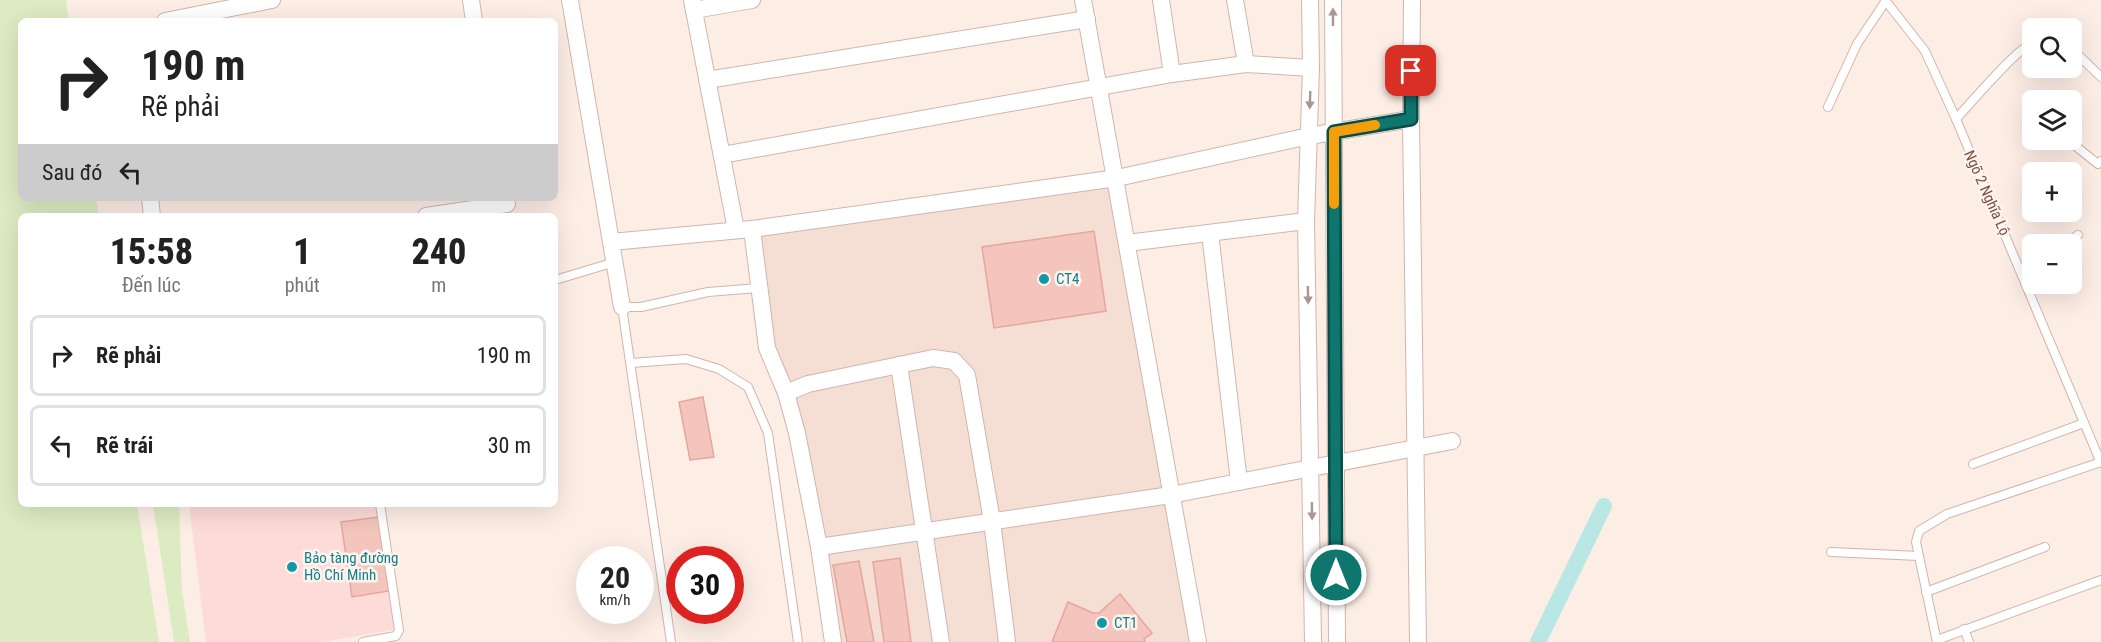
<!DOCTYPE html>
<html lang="vi">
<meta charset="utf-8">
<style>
body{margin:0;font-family:"Roboto Condensed",sans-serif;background:#f2f2f2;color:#222;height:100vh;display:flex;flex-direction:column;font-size:22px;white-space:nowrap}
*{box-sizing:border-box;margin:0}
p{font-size:20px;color:#767676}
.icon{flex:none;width:33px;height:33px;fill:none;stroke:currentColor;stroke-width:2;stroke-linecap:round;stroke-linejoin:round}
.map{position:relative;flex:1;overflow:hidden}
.panel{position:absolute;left:18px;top:213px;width:540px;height:294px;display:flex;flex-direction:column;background:#fff;border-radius:9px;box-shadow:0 6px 24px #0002}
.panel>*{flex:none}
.banner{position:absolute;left:18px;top:18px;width:540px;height:183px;border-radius:9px;box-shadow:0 6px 24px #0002;background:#fff;color:#222;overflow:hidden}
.buttons{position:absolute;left:2022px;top:18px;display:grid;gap:12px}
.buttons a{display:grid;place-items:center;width:60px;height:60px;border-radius:9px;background:#fff;box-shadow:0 6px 24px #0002;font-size:30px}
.speed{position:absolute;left:576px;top:546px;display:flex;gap:12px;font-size:30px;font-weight:700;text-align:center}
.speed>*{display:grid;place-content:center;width:78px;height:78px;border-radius:50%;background:#fff;box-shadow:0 6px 24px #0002;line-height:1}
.speed small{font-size:15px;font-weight:400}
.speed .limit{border:9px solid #d22;background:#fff;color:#111}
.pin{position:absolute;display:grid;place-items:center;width:51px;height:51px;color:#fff;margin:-26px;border-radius:12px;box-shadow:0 3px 9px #0006}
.me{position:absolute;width:66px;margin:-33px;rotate:0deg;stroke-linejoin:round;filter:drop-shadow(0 0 4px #0008)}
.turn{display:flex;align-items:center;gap:21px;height:126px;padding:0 24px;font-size:27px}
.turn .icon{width:78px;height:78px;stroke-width:2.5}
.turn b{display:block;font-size:42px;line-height:51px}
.then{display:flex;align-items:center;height:57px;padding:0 24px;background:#0003;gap:12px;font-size:22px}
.eta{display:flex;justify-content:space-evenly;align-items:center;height:102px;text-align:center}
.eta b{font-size:36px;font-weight:800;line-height:42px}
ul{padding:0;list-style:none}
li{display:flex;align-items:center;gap:18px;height:81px;margin:0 12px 9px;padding:0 12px;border:3px solid #e0e0e0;border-radius:9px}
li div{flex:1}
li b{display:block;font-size:22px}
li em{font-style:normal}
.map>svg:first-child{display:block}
.residential{fill:#f5ded3}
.commercial{fill:#fddbd9}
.green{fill:#ddebc3}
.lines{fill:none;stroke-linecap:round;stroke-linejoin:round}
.canal{stroke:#b9e7e3;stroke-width:16}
.building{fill:#f3c5bc;stroke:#e6a69c;stroke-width:1.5}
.lane-casing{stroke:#d1b5ad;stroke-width:10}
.street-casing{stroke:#d1b5ad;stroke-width:18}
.lane{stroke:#fff;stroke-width:8}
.street{stroke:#fff;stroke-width:16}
.oneway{fill:#ad9592}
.route-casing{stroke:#0a4d48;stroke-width:15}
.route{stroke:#0f766e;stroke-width:10}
.slow{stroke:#f59e0b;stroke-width:10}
.culture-dot{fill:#0f9aa8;stroke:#fff3ec;stroke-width:2}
.labels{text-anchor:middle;stroke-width:5;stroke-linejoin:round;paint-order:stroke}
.street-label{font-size:15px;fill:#774f49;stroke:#fff3ec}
.culture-label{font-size:15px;fill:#0d838f;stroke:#fff3ec;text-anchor:start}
</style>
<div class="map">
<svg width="2101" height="642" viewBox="0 0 2101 642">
<rect width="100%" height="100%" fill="#fdeee5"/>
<polygon class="residential" points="1113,185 1191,642 839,642 800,411 772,336 760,235"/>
<polygon class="commercial" points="189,504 378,504 396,629 323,642 206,642"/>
<g class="green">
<polygon points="0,0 66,0 69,21 21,21 21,198 96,198 99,216 21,216 21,504 137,504 159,642 0,642"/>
<polygon points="153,504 179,504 182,591 190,642 174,642"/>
</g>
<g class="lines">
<polyline class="canal" points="1538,642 1604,506"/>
</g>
<g class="building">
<polygon points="1094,231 1106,311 994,328 982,247"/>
<polygon points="703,397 714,457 690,460 679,402"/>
<polygon points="378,517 389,591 352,597 341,522"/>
<polygon points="900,558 911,642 884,642 873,562"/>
<polygon points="859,561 874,642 847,642 833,565"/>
<polygon points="1120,594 1152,633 1144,639 1145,642 1052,642 1068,602 1093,613 1099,613"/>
</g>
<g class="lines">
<defs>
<g id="lane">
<polyline points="1885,0 1925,51 1956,119 2101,463"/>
<polyline points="2072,49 2101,77"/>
<polyline points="1828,107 1857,44 1885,2"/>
<path d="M1956 119C1969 105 2020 45 2032 44"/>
<polyline points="2068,140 2098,164 2101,161"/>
<polyline points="2066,244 2078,235"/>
<polyline points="555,280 615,262"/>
<polyline points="631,363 686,359 719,369 748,387 768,433 798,642"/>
<polyline points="1973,464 2084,423"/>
<polyline points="1831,552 1919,556"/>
<polyline points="1926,592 2045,547"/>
<polyline points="1964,629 1969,642"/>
<polyline points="1937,640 2101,580"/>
<polyline points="363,642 396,636 399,630 380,504"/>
<polyline points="671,642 622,307 641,307 708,292 758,288"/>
<polyline points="1937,642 1916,542 1919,531 1947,514 2101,462"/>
</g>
<g id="street">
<polyline points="471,0 474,21"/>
<polyline points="570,0 622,307"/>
<polyline points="692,0 736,230"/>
<polyline points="1083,0 1198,642"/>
<polyline points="1161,0 1172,74"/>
<polyline points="1235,0 1246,64"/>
<polyline points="1310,0 1311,68 1306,221 1313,642"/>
<polyline points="1333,0 1337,642"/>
<polyline points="1412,0 1411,119 1418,642"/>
<polyline points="694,10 752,0"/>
<polyline points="165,21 272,0"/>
<polyline points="707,80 1087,19"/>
<polyline points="722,155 1172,74 1246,64 1311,68"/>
<polyline points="150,198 152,216"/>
<polyline points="426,216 507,204"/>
<polyline points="752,229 767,348 786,393 797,433 819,547 833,642"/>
<polyline points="1210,233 1239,482"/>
<polyline points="611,242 752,229 1117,178 1309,136 1411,119"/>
<polyline points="1127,243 1306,221"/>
<polyline points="899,365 941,642"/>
<polyline points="786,393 808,384 933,358 954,361 967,375 992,521 1007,642"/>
<polyline points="819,547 1171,495 1452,441"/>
</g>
</defs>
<use href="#lane" class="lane-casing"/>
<use href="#street" class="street-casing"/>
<use href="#lane" class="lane"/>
<use href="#street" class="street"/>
</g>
<defs><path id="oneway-solid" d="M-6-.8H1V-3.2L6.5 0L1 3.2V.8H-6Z" transform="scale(1.5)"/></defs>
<g class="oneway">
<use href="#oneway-solid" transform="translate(1333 17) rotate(-90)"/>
<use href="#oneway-solid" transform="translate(1310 100) rotate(92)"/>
<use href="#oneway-solid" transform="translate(1308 295) rotate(89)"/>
<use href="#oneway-solid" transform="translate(1312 511) rotate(89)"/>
</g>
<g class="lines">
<defs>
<polyline id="route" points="1336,575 1334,132 1411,119 1411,71"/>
</defs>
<use href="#route" class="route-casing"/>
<use href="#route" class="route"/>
<polyline class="slow" points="1334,204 1334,132 1375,125"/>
</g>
<g class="culture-dot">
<circle cx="1044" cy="279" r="6"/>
<circle cx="292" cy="567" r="6"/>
<circle cx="1102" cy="623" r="6"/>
</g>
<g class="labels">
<g class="street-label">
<text transform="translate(1987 193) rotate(66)" y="5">Ngõ 2 Nghĩa Lộ</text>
</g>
<g class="culture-label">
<text x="1056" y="284">CT4</text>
<text x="304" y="563">Bảo tàng đường<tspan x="304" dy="17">Hồ Chí Minh</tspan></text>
<text x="1114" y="628">CT1</text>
</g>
</g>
</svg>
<div class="buttons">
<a><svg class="icon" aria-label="search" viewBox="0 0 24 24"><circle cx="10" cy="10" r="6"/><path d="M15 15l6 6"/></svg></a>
<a><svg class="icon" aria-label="layers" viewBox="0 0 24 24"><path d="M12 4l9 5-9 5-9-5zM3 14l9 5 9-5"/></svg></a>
<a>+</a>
<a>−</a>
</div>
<div class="speed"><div>20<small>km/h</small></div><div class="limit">30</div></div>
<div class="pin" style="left:1411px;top:71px;background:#d93025"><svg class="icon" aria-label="arrive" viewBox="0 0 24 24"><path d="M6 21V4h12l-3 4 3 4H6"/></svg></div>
<svg class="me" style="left:1336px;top:575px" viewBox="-20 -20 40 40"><circle r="17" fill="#0f766e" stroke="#fff" stroke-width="3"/><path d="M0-11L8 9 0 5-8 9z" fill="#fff"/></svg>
<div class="banner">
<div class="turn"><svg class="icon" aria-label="right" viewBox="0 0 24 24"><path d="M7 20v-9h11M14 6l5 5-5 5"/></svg><div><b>190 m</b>Rẽ phải</div></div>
<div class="then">Sau đó<svg class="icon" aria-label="left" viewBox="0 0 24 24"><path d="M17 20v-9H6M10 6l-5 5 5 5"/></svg></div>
</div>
<section class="panel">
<div class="eta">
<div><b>15:58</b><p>Đến lúc</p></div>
<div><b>1</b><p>phút</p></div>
<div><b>240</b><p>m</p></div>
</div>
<ul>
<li><svg class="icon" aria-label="right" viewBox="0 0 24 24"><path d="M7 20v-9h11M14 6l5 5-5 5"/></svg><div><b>Rẽ phải</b></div><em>190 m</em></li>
<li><svg class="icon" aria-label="left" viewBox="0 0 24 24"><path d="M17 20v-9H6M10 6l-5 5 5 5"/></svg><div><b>Rẽ trái</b></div><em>30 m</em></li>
</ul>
</section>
</div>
